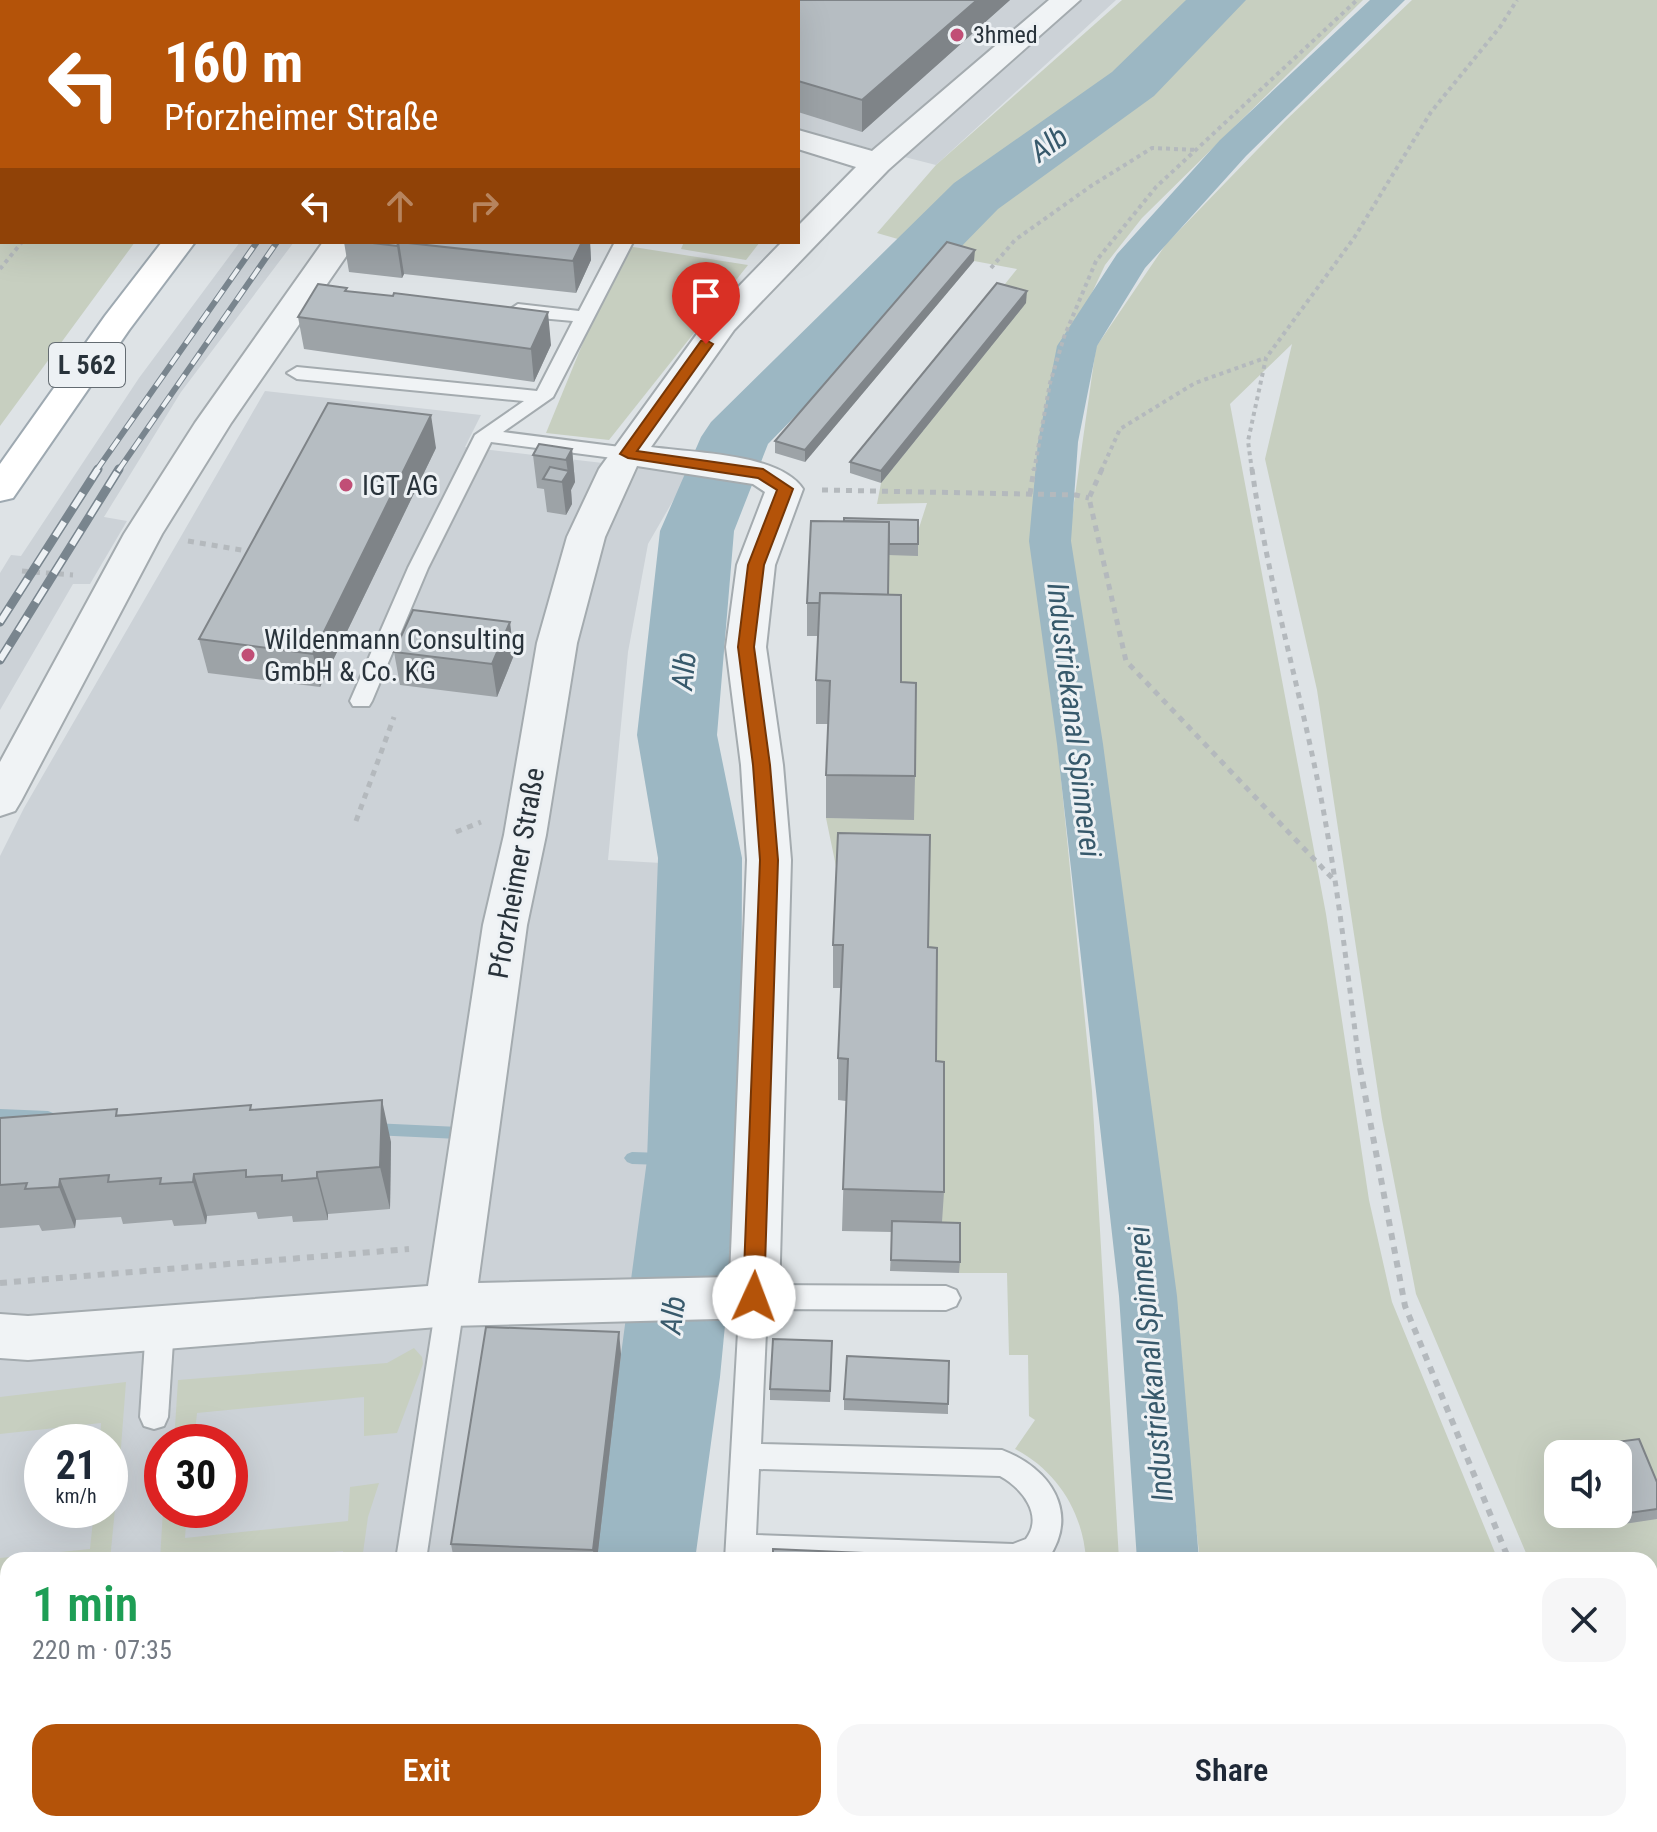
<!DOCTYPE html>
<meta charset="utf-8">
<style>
body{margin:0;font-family:"Roboto Condensed",sans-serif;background:#f6f6f7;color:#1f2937;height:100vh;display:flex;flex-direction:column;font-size:30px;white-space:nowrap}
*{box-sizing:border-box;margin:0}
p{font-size:26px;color:#747a83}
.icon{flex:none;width:44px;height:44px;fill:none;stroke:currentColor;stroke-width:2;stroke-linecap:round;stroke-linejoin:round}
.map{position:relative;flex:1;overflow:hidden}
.side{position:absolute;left:0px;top:1552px;width:1658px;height:280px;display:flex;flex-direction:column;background:#fff;border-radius:24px 24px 0 0;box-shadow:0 8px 32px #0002}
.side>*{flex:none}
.banner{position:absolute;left:0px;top:0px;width:800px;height:244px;box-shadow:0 8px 32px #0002;background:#b45309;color:#fff;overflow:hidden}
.fabs{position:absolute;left:1544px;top:1440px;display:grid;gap:16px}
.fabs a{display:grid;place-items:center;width:88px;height:88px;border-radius:16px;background:#fff;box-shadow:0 8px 32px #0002;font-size:40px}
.speed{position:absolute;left:24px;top:1424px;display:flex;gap:16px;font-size:40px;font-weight:700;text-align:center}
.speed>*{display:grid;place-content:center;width:104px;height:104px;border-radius:50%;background:#fff;box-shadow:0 8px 32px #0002;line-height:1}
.speed small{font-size:20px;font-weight:400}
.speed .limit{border:12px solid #d22;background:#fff;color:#111}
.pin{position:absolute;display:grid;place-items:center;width:68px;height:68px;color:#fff;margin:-82px -34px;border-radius:50% 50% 50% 0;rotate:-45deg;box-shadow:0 0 8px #0007}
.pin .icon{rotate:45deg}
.me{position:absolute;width:88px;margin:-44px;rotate:2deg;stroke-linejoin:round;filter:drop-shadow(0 0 6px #0008)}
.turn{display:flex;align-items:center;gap:28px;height:168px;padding:0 32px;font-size:36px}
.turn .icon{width:104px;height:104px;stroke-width:2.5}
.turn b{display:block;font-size:56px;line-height:68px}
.lanes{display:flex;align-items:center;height:76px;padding:0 32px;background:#0003;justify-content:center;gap:40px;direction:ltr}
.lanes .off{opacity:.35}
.round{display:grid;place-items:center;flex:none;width:84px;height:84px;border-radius:24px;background:#f6f6f7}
.head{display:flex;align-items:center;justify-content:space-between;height:136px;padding:0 32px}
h1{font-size:48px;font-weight:600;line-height:60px;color:#1e9e55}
.cta{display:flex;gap:16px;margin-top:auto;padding:16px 32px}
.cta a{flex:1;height:92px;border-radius:24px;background:#b45309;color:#fff;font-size:32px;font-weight:600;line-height:92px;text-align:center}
.cta a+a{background:#f6f6f7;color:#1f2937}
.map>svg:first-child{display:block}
.built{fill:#ccd2d7;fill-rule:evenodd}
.green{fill:#c7cfc0;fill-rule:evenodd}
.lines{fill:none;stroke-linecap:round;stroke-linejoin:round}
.stream{fill:#9cb7c3;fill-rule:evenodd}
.canal{fill:#9cb7c3;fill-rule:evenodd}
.river{fill:#9cb7c3;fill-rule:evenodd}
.service-casing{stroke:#a4abaf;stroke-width:4}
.minor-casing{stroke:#a4abaf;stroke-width:4}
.primary-casing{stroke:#9ea9b1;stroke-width:4}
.path-far2{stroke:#b4b9bd;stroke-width:4;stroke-dasharray:4 4;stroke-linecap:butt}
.path-far1{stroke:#b4b9bd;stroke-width:5;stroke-dasharray:6 6;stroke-linecap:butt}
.path{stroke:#b4b9bd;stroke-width:6;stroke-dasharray:7 7;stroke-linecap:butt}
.service{fill:#f0f3f5;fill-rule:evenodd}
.minor{fill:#f0f3f5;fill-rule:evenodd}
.primary{fill:#fff;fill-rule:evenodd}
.rail-far1-casing{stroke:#79858e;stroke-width:6}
.rail-casing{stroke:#79858e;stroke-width:9}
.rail-far1{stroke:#edf1f4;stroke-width:4;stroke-dasharray:13;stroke-linecap:butt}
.rail{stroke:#edf1f4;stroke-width:6;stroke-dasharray:17;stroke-linecap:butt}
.wall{fill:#9da3a7}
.shaded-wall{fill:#7f8488}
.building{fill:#b6bdc2;stroke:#7f8488;stroke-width:2}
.route{fill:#b45309;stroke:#753606;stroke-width:2}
.poi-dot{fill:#c14e76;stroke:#edf1f4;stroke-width:3}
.labels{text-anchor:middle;stroke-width:6;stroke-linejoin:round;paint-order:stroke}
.far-poi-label{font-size:24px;fill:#29333b;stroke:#edf1f4;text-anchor:start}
.shield{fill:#edf1f4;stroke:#646c72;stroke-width:2}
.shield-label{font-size:26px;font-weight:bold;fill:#29333b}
.poi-label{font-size:28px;fill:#29333b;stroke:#edf1f4;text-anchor:start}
.street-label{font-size:28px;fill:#29333b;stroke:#edf1f4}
.water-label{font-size:30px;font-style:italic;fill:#37596b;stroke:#edf1f4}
</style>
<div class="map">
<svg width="1657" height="1832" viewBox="0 0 1657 1832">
<rect width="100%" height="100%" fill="#dee3e6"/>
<g class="built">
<polygon points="565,0 1116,0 936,165 798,130 798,2 563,2"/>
<polygon points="240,242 294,242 181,392 104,517 127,521 90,584 73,584 0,710 0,573 11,555 21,556 139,378"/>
<path d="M265 391 481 415 465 447 689 473 648 544 628 652 608 860 679 864 609 1560H8V1824H567L566 1832H0V856L24 808ZM42 1442H110V1510H42ZM162 1442H230V1510H162Z"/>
</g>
<g class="green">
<polygon points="0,0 344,0 2,2 2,242 135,242 0,426"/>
<path d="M1122 0H1363L1142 218 1105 265 1075 329 1052 402 1035 516 1092 1091 1119 1560H1086C1083 1512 1057 1471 1015 1449L1035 1420 1029 1416 1028 1355H1009L1007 1273H959V1234H941L838 876 826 818 914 819 887 638 888 555 918 531 927 503 877 504 881 483 1025 303 997 294 1017 269 974 261 877 233 936 165Z"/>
<path d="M1412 0H1657V1829L1650 1815V1560H1529L1416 1294 1382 1119 1317 690 1265 459 1292 344 1230 404 1326 914 1369 1200 1392 1302 1498 1560H1200L1125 935 1069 538 1096 347 1166 244 1285 121ZM1558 1454H1618V1514H1558Z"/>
<polygon points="684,242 760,242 746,260 681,249"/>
<polygon points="627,246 748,265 609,440 546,433 605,289"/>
<polygon points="414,1348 422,1357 423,1364 397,1433 364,1436 364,1397 197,1413 194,1442 174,1442 178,1380 387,1363"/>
<polygon points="126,1382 120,1460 110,1461 110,1442 100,1442 101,1423 0,1434 0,1397"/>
<polygon points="379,1483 368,1517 362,1560 343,1560 343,1551 251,1560 160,1560 163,1510 187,1510 185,1538 348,1521 350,1487"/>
<polygon points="115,1509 110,1560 8,1560 8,1581 0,1582 0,1558 90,1549 94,1511"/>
<polygon points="1231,1824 1615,1824 1619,1832 1232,1832"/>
</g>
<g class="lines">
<g class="stream">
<polygon points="0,1109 48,1111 53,1113 56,1117 53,1121 48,1123 0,1121"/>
<polygon points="372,1123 459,1127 464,1129 467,1133 464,1137 459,1139 372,1135 367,1133 364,1129 367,1125"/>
<polygon points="632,1152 694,1154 699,1156 702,1160 699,1164 694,1166 632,1164 627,1162 624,1158 627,1154"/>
</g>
<g class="canal">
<polygon points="1370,0 1405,0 1246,156 1145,268 1097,346 1078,442 1071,541 1103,744 1177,1296 1199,1560 1137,1560 1119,1296 1057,744 1029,541 1038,442 1057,346 1117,254 1220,140"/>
<rect x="1154" y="1824" width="68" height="8"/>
</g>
<g class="river">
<polygon points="1186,0 1246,0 1154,96 998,209 768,444 734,531 717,735 742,858 741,1160 720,1377 695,1560 587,1560 618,1377 647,1160 658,858 637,735 660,531 701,437 711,422 954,183 1112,72"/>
<rect x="550" y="1824" width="116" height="8"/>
</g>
<defs>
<g id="service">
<polygon points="615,242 633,242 553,397 503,432 628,448 638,454 628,460 491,442 428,568 372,701 369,706 353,706 350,701 408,568 475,435 524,401 297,379 287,373 297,367 537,391 573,321 518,316 509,310 518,304 579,311"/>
<path d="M754 1285 946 1286 956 1290 960 1298 956 1306 946 1310 767 1309 761 1444 1002 1450C1050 1468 1080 1512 1048 1559L725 1560 740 1297 744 1289ZM759 1469 1000 1476C1022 1488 1044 1515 1026 1539L1013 1544 756 1535Z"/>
<polygon points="450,1293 460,1297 464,1305 426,1560 396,1560 436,1305 440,1297"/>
<polygon points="160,1315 170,1319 174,1327 168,1417 164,1426 154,1429 144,1426 140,1417 146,1327 150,1319"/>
<rect x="382" y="1824" width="32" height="8"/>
<polygon points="712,1824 744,1824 743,1832 711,1832"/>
</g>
<g id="minor">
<path d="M1049 0H1080L888 170 734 330 651 447C693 453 779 453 803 489L775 565 766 647 783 765 791 860 779 1297 772 1312 754 1318 450 1326 28 1360 0 1358V1314L28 1316 428 1286 483 925 504 835 537 643 567 537 599 469 710 316 782 242H798V226L856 167 798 149V130L872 151ZM637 466 753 484 765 492 737 565 726 647 741 765 747 860 730 1277 478 1283 527 925 546 835 577 643 605 537Z"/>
<polygon points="323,242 356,242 231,423 162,534 21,801 15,811 0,816 0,762 124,534 195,423"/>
</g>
<polygon id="primary" points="162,242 195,242 129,330 13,498 0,501 0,464 105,316"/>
</defs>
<use href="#service" class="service-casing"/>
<use href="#minor" class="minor-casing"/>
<use href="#primary" class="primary-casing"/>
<g class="path-far2">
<polyline points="991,268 1015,240 1091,186 1152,148 1197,150"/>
<polyline points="0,269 22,242"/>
<polyline points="1034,471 1050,383 1064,337 1096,261 1156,187 1357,0"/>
<polyline points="1101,471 1120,429 1195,383 1265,358"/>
<polyline points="1252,471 1248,441 1266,358 1354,238 1431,112 1500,27 1517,0"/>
</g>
<g class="path-far1">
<polyline points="1102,469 1089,498 1126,661 1333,879"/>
<path d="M1252 469C1266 570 1294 668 1315 768 1336 867 1347 969 1360 1070"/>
<polyline points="822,490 1076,495 1089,498"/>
<polyline points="1030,494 1034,469"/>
<polyline points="188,541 253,552"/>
<polyline points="22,571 73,575"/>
<polyline points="356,821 394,717"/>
<polyline points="456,832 481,822"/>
</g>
<g class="path">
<polyline points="1360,1068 1405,1306 1509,1560"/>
<polyline points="0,1283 409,1249"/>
<polyline points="1632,1824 1636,1832"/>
<polyline points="669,1832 687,1831"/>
</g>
<use href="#service" class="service"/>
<use href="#minor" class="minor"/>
<use href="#primary" class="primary"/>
<defs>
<g id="rail-far1">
<polyline points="96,471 257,242"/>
<polyline points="118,471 277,242"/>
</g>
<g id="rail">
<polyline points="0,622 98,469"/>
<polyline points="0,660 119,469"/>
</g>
</defs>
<use href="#rail-far1" class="rail-far1-casing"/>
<use href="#rail" class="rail-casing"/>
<use href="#rail-far1" class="rail-far1"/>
<use href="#rail" class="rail"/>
</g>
<g class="wall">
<polygon points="1010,0 862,132 798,112 798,2"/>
<polygon points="344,242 590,242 591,260 576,293 404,274 402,278 349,272"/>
<polygon points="974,261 805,462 775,453 775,441"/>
<polygon points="347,291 393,296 551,345 534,382 304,349 298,317"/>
<polygon points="1026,303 881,483 850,473 850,462"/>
<polygon points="436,448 320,687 208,673 199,639"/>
<polygon points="572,449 575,482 571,490 572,504 566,515 547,512 544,489 537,488 533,455"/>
<polygon points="844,521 918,544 918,556 888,555 888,595 915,776 914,820 826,818 826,775 828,724 816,724 816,680 818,636 807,636 807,603"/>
<polygon points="394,652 514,655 497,697 400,685"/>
<polygon points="833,945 928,947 944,1192 942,1222 960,1262 959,1273 890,1271 892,1232 842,1231 846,1101 838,1100 838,1058 841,988 833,988"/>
<polygon points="252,1110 391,1142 390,1209 328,1214 328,1220 293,1222 292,1216 258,1219 256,1212 207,1216 206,1224 174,1226 172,1220 123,1224 121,1217 76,1220 75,1228 42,1231 39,1225 0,1228 0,1118"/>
<polygon points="832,1352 830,1402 770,1400 770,1389"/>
<polygon points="621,1354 597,1560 454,1560 451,1544"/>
<polygon points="844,1399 948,1404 948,1414 844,1410"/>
<polygon points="1639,1439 1657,1482 1657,1519 1624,1524 1618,1508 1618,1454 1597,1454 1601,1444"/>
<polygon points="1657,1754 1657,1804 1656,1804 1650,1789 1650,1755"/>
<polygon points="758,1824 1078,1824 1078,1827 1063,1827 1062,1832 758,1832"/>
</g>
<g class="shaded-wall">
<polygon points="977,0 1010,0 862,132 862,100"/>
<polygon points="399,242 404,274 402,278 397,246"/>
<polygon points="582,242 590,242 591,260 576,293 573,261"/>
<polygon points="975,250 974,261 805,462 805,450"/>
<polygon points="1027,291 1026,303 881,483 881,471"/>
<polygon points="548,312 551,345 534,382 531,349"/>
<polygon points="431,415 436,448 320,687 313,654"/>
<polygon points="572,449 575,482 571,490 572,504 566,515 562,482 568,473 566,460"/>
<polygon points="510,622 514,655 497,697 492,664"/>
<polygon points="382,1100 391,1142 390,1209 380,1167"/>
<polygon points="317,1172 328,1214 328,1220 317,1178"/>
<polygon points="194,1174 207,1216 206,1224 193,1182"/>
<polygon points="60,1179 76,1220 75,1228 59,1187"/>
<polygon points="619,1332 621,1354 597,1560 594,1560 593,1550"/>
<polygon points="301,1824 320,1824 320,1832 300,1832"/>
</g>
<g class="building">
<polygon points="574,0 977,0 862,100 798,81 798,2 571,2"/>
<polygon points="364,242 399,242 397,246"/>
<polygon points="399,242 582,242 573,261"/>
<polygon points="947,242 975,250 805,450 775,441"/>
<polygon points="997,283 1027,291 881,471 850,462"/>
<polygon points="318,284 347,288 345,291 393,296 394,293 548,312 531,349 298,317"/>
<polygon points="328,403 431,415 313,654 199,639"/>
<polygon points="539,444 572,449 566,460 533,455"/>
<polygon points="550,467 569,471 562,482 543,479"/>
<polygon points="844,518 918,520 918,544 889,544 889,522 844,521"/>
<polygon points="811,521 889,522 888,595 820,593 820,603 807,603"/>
<polygon points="820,593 901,595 901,682 916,683 915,776 826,775 830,681 816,680"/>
<polygon points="413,610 510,622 492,664 394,652"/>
<polygon points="838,833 930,835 928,947 937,948 936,1061 944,1062 944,1192 843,1189 848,1059 838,1058 843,945 833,945"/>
<polygon points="382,1100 380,1167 317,1172 317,1178 282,1181 282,1175 246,1177 246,1170 194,1174 193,1182 160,1184 161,1178 108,1182 109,1175 60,1179 59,1187 25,1189 27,1183 0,1185 0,1118 117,1109 116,1116 251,1105 250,1110"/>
<polygon points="892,1221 960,1223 960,1262 891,1260"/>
<polygon points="486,1327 619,1332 593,1550 451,1544"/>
<polygon points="773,1339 832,1341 830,1391 770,1389"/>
<polygon points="847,1356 949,1361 948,1404 844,1399"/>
<polygon points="1639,1439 1657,1482 1657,1509 1629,1513 1618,1486 1618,1454 1605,1454 1601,1444"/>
<polygon points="773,1549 1022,1560 773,1560"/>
<polygon points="8,1733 8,1824 301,1824 300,1832 0,1832 0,1734"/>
<polygon points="1657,1754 1657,1782 1650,1766 1650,1755"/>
<polygon points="429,1824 555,1824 554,1832 429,1832"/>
</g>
<polygon class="route" points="706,340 713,344 637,451 763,469 793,489 764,565 754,647 770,765 778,860 764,1297 761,1303 754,1306 746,1303 743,1297 760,860 753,765 738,647 748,565 777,490 758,478 628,458 620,454 701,341"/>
<g class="poi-dot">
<circle cx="957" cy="35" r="8"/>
<circle cx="346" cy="485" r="8"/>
<circle cx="248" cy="655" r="8"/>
</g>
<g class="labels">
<g class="far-poi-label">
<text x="973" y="43">3hmed</text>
</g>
<rect class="shield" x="49" y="343" width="76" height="44" rx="6"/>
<g class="shield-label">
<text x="87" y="374">L 562</text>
</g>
<g class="poi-label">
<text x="362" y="495">IGT AG</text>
<text x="264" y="649">Wildenmann Consulting<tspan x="264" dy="32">GmbH &amp; Co. KG</tspan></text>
</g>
<g class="street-label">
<text transform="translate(516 873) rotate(-80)" y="10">Pforzheimer Straße</text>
</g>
<g class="water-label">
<text transform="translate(1049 144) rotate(-36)" y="10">Alb</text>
<text transform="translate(684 671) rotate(-84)" y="10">Alb</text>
<text transform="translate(1074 720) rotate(83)" y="10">Industriekanal Spinnerei</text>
<text transform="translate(673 1315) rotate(-82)" y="10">Alb</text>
<text transform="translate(1151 1364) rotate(-95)" y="10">Industriekanal Spinnerei</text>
</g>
</g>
</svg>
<div class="fabs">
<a><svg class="icon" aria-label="sound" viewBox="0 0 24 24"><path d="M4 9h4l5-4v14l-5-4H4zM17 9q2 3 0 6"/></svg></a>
</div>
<div class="speed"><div>21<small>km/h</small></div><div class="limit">30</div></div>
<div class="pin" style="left:706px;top:344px;background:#d93025"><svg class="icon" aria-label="arrive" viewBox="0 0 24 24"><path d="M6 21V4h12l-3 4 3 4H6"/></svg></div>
<svg class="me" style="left:754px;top:1297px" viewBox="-20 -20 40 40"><circle r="19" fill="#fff"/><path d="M0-13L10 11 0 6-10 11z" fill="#b45309"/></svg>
<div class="banner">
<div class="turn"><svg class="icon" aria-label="left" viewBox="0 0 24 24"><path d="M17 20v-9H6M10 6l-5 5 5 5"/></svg><div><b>160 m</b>Pforzheimer Straße</div></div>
<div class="lanes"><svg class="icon" aria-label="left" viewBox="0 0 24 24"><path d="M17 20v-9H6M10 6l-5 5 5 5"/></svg><svg class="icon off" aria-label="ahead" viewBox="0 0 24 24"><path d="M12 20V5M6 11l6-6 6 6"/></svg><svg class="icon off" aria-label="right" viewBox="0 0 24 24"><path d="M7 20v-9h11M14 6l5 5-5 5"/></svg></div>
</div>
<section class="side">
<div class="head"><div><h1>1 min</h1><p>220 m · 07:35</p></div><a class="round"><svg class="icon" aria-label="close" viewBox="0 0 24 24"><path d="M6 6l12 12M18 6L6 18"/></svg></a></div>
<div class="cta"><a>Exit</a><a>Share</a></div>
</section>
</div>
